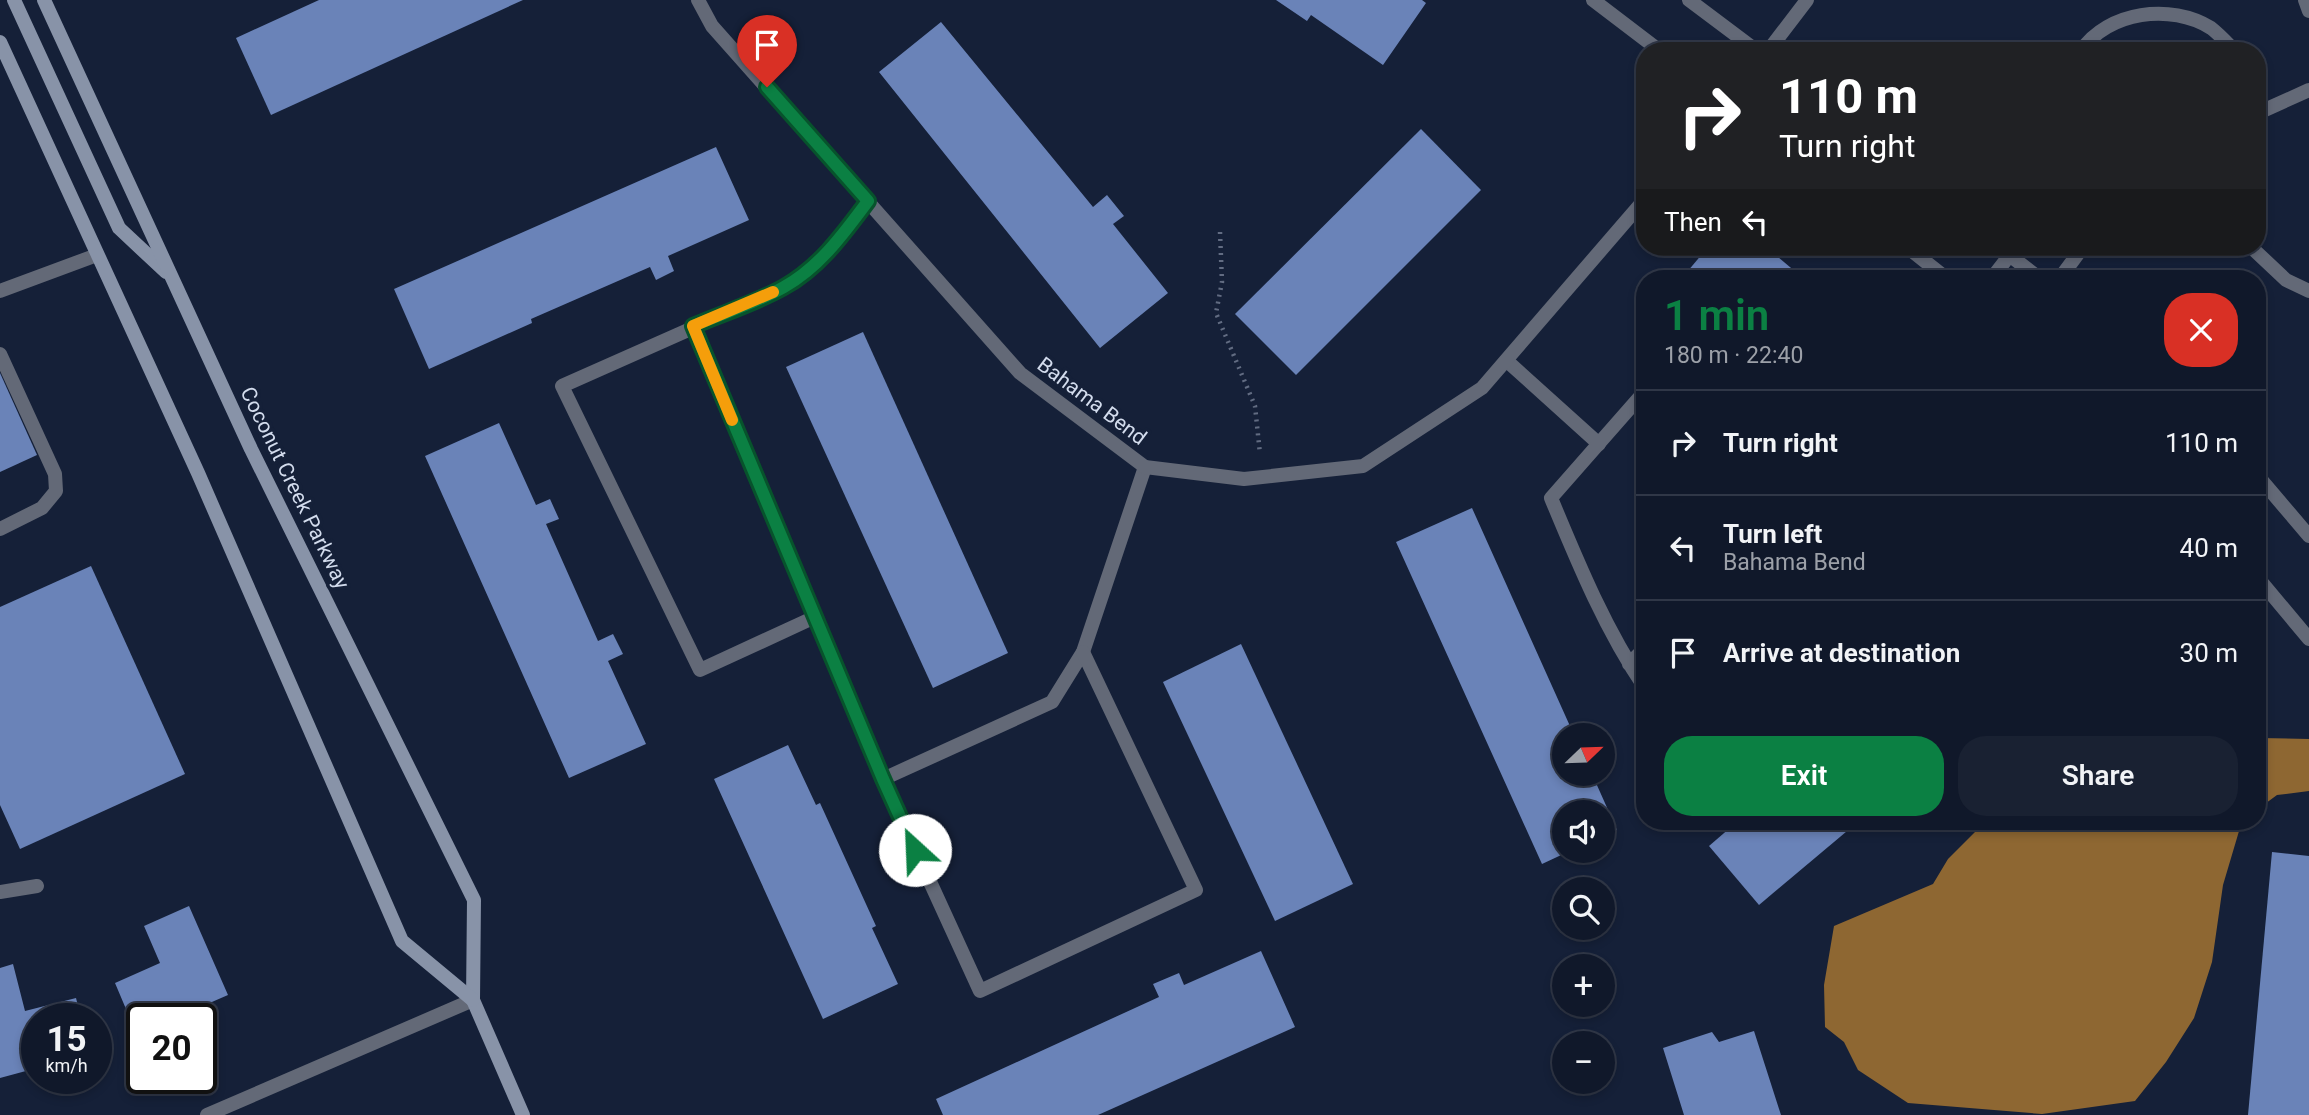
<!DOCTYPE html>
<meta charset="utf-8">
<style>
body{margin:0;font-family:Roboto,sans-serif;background:#192132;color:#f1f3f6;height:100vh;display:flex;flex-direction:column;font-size:26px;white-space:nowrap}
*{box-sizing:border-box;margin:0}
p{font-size:23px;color:#9ca0a8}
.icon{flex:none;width:38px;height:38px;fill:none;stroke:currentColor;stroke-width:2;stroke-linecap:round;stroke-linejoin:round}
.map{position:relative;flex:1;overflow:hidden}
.panel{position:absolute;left:1636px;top:270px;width:630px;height:560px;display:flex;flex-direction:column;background:#10182a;border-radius:28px;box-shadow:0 4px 10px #0003,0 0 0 2px #303747}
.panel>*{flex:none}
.banner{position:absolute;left:1636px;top:42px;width:630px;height:214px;border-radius:28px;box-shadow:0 4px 10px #0003,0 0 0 2px #303747;background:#202124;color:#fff;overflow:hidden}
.needle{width:46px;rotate:67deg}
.fabs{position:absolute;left:1552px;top:723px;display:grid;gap:14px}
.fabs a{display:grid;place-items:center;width:63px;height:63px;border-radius:50%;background:#10182a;box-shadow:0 4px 10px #0003,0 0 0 2px #303747;font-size:35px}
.speed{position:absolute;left:21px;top:1003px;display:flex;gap:14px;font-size:35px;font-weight:700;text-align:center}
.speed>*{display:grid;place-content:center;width:91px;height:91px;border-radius:50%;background:#10182a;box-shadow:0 4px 10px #0003,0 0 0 2px #303747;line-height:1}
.speed small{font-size:18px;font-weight:400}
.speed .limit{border:4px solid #111;border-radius:10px;background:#fff;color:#111}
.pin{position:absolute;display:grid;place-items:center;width:60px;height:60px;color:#fff;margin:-72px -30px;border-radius:50% 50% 50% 0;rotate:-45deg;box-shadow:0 0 7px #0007}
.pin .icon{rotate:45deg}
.me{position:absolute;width:77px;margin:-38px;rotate:335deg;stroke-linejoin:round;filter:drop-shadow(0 0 5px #0008)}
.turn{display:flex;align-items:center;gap:24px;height:147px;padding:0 28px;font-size:32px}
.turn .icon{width:91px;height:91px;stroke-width:2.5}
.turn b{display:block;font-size:49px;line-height:60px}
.then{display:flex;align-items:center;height:66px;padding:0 28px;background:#0003;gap:14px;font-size:26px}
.round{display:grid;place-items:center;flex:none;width:74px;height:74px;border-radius:28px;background:#192132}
.head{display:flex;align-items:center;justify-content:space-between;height:119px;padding:0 28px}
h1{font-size:42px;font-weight:600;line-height:52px;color:#0b8043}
.cta{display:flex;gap:14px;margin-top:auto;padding:14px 28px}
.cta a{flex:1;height:80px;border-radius:28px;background:#0b8043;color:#fff;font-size:28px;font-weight:600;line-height:80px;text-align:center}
.cta a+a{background:#192132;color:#f1f3f6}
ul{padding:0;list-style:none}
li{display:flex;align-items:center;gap:21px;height:105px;padding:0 28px;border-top:2px solid #303747}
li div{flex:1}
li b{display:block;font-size:26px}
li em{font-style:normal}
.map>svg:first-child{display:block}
.water{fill:#8e6732}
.building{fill:#6a83b8}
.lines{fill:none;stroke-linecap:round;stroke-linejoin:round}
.path{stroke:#626c82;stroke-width:4.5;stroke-dasharray:2 5;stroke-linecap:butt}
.lane{stroke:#636977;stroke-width:14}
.street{stroke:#636977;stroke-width:14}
.secondary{stroke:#8893a8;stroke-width:14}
.route-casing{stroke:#07532c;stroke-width:18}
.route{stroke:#0b8043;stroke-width:12}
.slow{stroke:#f59e0b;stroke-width:12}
.labels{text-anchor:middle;stroke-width:7;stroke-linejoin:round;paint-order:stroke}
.street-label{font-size:21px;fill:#d3dced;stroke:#152038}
</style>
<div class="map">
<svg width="2309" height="1115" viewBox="0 0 2309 1115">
<rect width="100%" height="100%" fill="#152038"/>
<g class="water">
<polygon points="2258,736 2259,738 2309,739 2309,791 2277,795 2258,809"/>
<polygon points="1986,821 2242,821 2223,885 2212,962 2194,1018 2166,1062 2135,1101 2042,1114 1908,1103 1858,1070 1844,1042 1825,1027 1824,985 1834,926 1933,884 1948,859"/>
</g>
<g class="building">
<polygon points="319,0 523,0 271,115 236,38"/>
<polygon points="1276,0 1422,0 1426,3 1383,65 1311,15 1307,21"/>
<polygon points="941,22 1093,207 1107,195 1124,216 1113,224 1168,293 1100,348 879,72"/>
<polygon points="1421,129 1481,190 1296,375 1235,314"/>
<polygon points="716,147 749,220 668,256 674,271 656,280 650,267 531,319 532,323 429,369 394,289"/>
<polygon points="1708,247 1766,247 1803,278 1682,278"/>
<polygon points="863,332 1008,653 933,688 786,367"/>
<polygon points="0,373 37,455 0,472"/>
<polygon points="499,423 536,505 550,499 559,519 546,524 598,641 613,634 623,654 608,661 646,744 569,778 425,456"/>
<polygon points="1472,508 1574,735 1564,735 1564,774 1592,774 1617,830 1603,836 1603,812 1564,812 1564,850 1572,850 1542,864 1396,542"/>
<polygon points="91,566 185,774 20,849 0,805 0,607"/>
<polygon points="1241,644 1353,884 1275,921 1163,682"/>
<polygon points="788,745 816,805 820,803 876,926 872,928 898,984 823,1019 714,779"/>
<polygon points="1738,821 1859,821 1759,905 1709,846"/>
<polygon points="2272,852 2309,856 2309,1115 2248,1115"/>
<polygon points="189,906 228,995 175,1018 142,1018 142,1033 137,1035 115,983 160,963 144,926"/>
<polygon points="1261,951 1295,1027 1098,1115 943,1115 936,1099 1159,997 1153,984 1179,973 1184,985"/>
<polygon points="13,964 25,1011 76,998 81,1018 37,1018 37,1068 0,1078 0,968"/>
<polygon points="1754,1031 1781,1115 1684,1115 1663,1048 1712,1032 1719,1042"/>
</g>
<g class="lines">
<polyline class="path" points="1220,232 1222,282 1216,313 1255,406 1260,454"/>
<g class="lane">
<polyline points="2305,0 2309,11"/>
<polyline points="0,291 97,255"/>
<polyline points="693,326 815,617 700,670 562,386 785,287 816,263 839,240 868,201"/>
<polyline points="0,354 55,474 56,491 42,508 0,529"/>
<polyline points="1507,361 1599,444"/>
<path d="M1645 391 1551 498C1578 563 1605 629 1645 688"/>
<polyline points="815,617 883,779 1052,702 1083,652 1145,467"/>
<polyline points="1629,664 1645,648"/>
<polyline points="883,779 980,991 1196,890 1083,652"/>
<polyline points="0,892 37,886"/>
</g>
<g class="street">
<polyline points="698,0 712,26 1020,373 1145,467 1244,479 1363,466 1482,388 1645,199"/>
<polyline points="1593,0 1660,51"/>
<polyline points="1689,0 1757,51"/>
<polyline points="1768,51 1807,0"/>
<path d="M2081 51C2108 11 2171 3 2211 28 2219 34 2228 44 2235 51"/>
<polyline points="2258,113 2309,90"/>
<polyline points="1907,247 1946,278"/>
<polyline points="1999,247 2039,278"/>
<polyline points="2251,247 2286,280 2309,291"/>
<polyline points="1992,278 2016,247"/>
<polyline points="2060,278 2083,247"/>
<polyline points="2258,476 2309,536"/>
<polyline points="2258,578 2309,639"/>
<polyline points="207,1115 473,1000"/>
</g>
<g class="secondary">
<polyline points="14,0 119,228 166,272"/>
<polyline points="44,0 251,449 474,900 473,1000 523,1115"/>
<polyline points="0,42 198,473 402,941 473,1000"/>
</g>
</g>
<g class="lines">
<defs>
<path id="route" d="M767 87 868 201C844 233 820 267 784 287 756 303 723 313 693 326L883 779 915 850"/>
</defs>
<use href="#route" class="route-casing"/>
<use href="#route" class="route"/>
<polyline class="slow" points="732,420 693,326 773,292"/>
</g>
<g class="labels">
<g class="street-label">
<text transform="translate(1092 401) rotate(37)" y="7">Bahama Bend</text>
<text transform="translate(295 488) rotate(64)" y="7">Coconut Creek Parkway</text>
</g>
</g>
</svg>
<div class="fabs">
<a><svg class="needle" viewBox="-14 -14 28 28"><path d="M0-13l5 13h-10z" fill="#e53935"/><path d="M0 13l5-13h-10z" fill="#9ca0a8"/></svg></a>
<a><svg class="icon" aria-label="sound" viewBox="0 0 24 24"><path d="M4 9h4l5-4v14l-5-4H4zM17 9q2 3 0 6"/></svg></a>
<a><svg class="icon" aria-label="search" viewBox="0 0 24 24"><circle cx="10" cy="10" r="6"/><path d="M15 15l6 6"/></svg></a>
<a>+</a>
<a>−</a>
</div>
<div class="speed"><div>15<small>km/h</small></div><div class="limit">20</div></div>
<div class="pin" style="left:767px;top:87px;background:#d93025"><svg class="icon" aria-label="arrive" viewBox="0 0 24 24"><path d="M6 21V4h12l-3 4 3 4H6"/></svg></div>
<svg class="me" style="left:915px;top:850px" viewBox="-20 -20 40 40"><circle r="19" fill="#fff"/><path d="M0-13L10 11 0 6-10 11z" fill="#0b8043"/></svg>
<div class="banner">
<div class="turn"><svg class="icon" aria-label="right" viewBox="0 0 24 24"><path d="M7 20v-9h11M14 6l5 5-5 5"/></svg><div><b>110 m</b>Turn right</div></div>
<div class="then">Then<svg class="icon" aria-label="left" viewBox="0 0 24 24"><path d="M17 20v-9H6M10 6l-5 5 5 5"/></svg></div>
</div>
<section class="panel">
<div class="head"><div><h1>1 min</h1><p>180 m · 22:40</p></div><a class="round" style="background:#d93025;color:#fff"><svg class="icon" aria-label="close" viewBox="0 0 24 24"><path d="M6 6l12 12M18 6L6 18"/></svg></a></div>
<ul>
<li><svg class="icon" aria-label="right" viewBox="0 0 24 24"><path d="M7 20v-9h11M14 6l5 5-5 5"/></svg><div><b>Turn right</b></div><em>110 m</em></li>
<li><svg class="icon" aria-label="left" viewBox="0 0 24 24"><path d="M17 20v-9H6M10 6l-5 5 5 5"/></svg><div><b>Turn left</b><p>Bahama Bend</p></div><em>40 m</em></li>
<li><svg class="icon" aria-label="arrive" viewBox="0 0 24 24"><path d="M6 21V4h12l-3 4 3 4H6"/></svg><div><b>Arrive at destination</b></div><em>30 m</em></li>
</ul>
<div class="cta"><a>Exit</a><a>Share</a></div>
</section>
</div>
